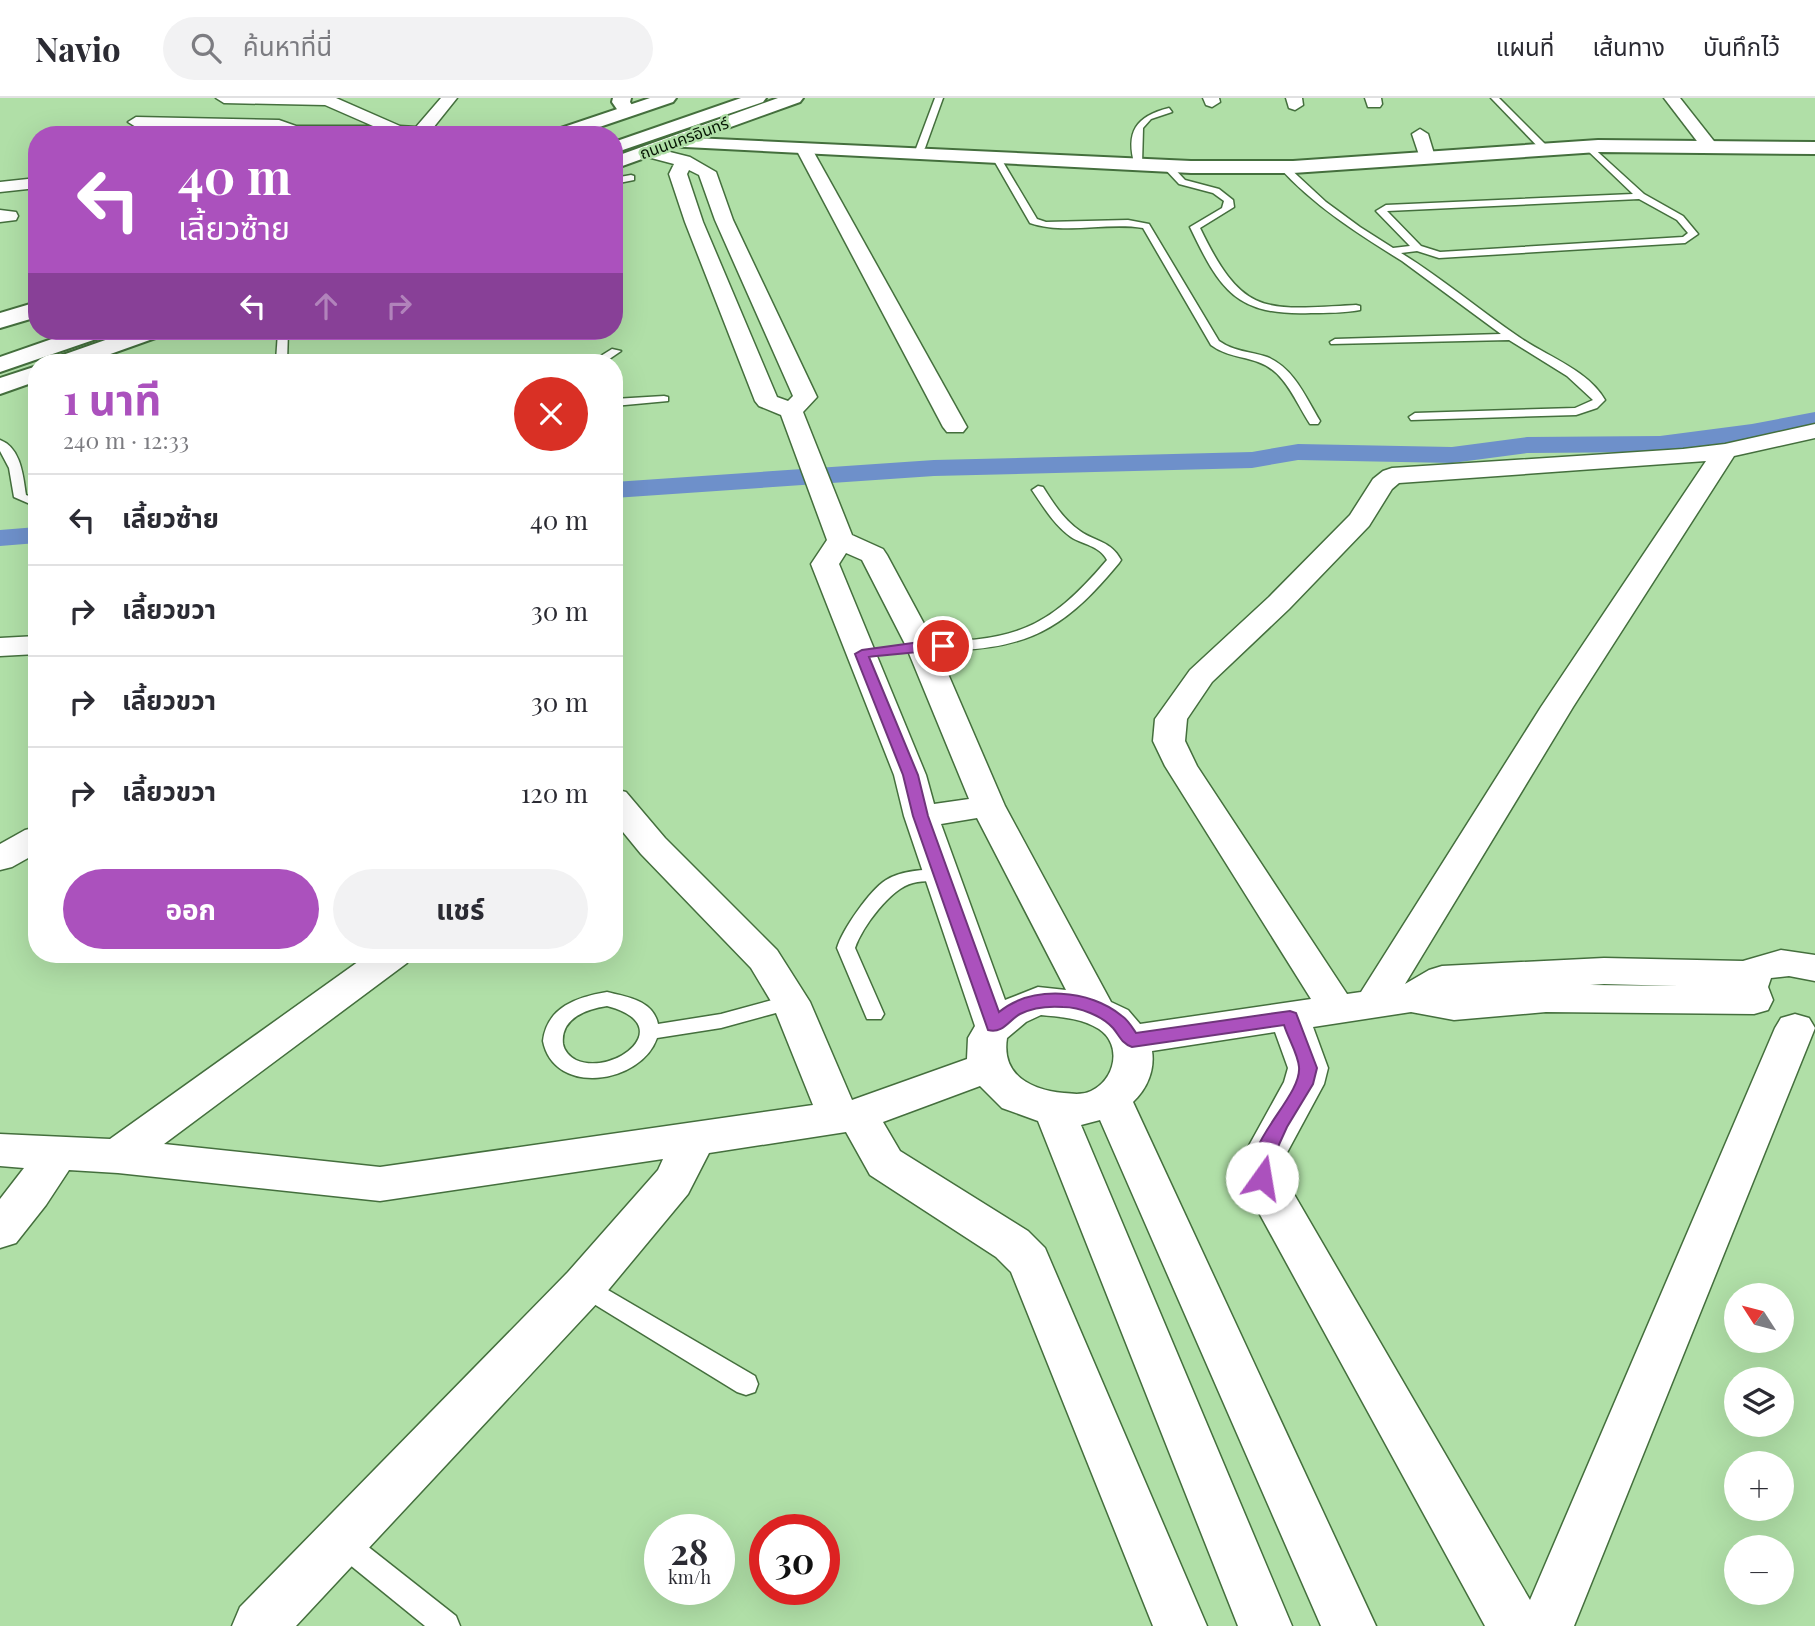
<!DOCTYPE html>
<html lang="th">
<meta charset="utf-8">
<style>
body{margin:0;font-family:"Playfair Display","Noto Sans Thai",serif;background:#f2f2f3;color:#2b2b33;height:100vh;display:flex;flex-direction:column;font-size:26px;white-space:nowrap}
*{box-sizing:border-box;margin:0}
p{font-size:23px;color:#7c7c81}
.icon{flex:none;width:38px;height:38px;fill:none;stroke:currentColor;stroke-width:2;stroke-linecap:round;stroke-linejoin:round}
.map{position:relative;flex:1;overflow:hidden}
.drawer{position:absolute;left:28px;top:256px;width:595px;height:609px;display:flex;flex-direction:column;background:#fff;border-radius:28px;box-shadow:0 7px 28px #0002}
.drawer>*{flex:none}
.banner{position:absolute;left:28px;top:28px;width:595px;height:214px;border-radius:28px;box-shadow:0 7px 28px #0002;background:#ab51bd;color:#fff;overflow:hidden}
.needle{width:46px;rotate:306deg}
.buttons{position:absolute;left:1724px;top:1185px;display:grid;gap:14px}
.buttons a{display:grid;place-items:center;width:70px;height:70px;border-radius:50%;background:#fff;box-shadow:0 7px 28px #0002;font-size:35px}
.speed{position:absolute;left:644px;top:1416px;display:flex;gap:14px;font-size:35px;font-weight:700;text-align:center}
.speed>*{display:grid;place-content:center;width:91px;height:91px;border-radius:50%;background:#fff;box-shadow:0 7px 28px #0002;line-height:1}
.speed small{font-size:18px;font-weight:400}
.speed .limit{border:10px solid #d22;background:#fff;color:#111}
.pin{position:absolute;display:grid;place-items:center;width:60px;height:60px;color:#fff;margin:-30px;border:4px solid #fff;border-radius:50%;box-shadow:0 2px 7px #0007}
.me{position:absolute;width:77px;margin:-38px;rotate:13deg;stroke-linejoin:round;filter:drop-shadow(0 0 5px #0008)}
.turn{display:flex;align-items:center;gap:24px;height:147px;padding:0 35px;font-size:32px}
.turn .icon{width:91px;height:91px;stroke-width:2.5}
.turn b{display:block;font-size:49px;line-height:60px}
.lanes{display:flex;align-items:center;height:66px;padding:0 35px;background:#0003;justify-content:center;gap:35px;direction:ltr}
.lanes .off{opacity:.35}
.round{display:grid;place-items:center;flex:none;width:74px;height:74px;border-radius:37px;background:#f2f2f3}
.summary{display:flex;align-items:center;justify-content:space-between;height:119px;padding:0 35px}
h1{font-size:42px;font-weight:700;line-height:52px;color:#ab51bd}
.cta{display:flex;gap:14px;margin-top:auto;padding:14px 35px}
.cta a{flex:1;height:80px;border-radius:42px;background:#ab51bd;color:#fff;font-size:28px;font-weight:700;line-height:80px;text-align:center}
.cta a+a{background:#f2f2f3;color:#2b2b33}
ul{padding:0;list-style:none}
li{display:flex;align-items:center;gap:21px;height:91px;padding:0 35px;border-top:2px solid #e1e1e2}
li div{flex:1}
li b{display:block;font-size:26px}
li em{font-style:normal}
header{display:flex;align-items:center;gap:42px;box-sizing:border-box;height:98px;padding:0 35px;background:#fff;border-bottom:2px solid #e1e1e2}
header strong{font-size:33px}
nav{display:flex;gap:38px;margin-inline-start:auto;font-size:24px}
.search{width:490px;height:63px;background:#f2f2f3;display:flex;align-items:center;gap:18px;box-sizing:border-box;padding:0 24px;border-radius:38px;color:#7c7c81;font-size:26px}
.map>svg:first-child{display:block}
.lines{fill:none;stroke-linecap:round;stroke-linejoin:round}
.canal{fill:#6e90ca;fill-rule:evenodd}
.service-casing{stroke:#446f3d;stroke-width:3}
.minor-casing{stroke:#446f3d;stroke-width:3}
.tertiary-casing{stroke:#446f3d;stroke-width:4}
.secondary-casing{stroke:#446f3d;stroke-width:4}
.primary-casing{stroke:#446f3d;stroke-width:4}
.service{fill:#fff;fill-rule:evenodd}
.minor{fill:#fff;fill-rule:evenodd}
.tertiary{fill:#fff;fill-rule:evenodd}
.secondary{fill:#fff;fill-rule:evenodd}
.primary{fill:#fff;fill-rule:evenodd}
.route{fill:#ab51bd;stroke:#6f357b;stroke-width:2}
.labels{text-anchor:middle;stroke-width:5;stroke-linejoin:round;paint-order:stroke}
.far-street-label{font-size:16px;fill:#051503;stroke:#b0dfa7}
</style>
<header>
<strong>Navio</strong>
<div class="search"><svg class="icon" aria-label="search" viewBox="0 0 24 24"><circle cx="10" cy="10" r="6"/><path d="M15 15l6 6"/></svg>ค้นหาที่นี่</div>
<nav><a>แผนที่</a><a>เส้นทาง</a><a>บันทึกไว้</a></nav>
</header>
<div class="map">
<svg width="1815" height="1528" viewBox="0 0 1815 1528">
<rect width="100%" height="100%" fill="#b0dfa7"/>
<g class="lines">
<g class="canal">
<polygon points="1815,314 1815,328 1752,342 1660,354 1527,355 1452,365 1298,362 1252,370 934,378 614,400 614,384 934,362 1252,354 1298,346 1452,349 1527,339 1660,338 1752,326"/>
<polygon points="37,429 37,445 0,448 0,432"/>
</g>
<defs>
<g id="service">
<polygon points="935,0 943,0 925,50 920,56 914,56"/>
<polygon points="1491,0 1499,0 1549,50 1549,54 1543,54"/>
<path d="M1169 10 1172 14 1151 21 1143 30 1142 66 1135 68C1125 34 1136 18 1169 10Z"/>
<path d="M1589 46 1644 96 1683 118 1698 136 1685 145 1439 160 1417 153 1401 155C1442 180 1479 212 1519 239 1546 258 1588 272 1605 302L1597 310 1576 317 1411 322 1409 319 1415 315 1575 310 1593 302 1567 278 1509 242 1331 246 1330 244 1335 241 1501 236 1402 163C1360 137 1314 108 1279 69L1286 67 1326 104 1360 129 1393 150 1410 148 1376 113 1386 107 1633 96 1586 51ZM1639 101 1677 122 1688 135 1683 139 1440 154 1421 148 1387 113Z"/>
<path d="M996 56 1000 59 1037 121 1046 124 1128 122 1149 126 1219 243C1234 254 1250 253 1267 259 1294 270 1306 300 1320 323L1318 326H1310C1295 303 1285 273 1258 264 1241 258 1226 258 1211 247L1143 130C1106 124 1065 137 1030 125L992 59Z"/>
<path d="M1164 66H1170L1185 82 1219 91 1233 102 1234 109 1200 130C1243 219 1264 212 1356 207L1360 208V212C1344 215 1327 215 1311 215 1236 218 1220 192 1190 129L1222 110 1224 103 1213 95 1179 86 1164 70Z"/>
<polygon points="631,77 634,78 634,82 614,86 614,80"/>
<polygon points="278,233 288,233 287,264 276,264"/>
<polygon points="612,251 621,253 605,264 591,264"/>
<polygon points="664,298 668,299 668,303 614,308 614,301"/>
<path d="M0 342C21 350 23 377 26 397L37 401V409L14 399 9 370 0 353Z"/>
<path d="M1038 388 1043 389C1053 405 1064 422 1080 433 1096 444 1111 443 1121 462L1119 465C1071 523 1036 549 959 552 945 552 929 554 916 551L914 548 916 545 921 544C1013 543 1046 534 1107 462 1099 447 1083 447 1071 439 1054 427 1043 408 1032 392Z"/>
<path d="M941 771 950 777 947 781C936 784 925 782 913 785 891 790 862 829 855 850L884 916 881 921H867L837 850C842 832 870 792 886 782 902 772 923 772 941 771Z"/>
<path d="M607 894C627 899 653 902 658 926L721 916 791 897 798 899 801 904 798 909 721 930 657 940C641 986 554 999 543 943 547 909 577 899 607 894ZM607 908C680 927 614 979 576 962 570 959 564 953 563 946 560 920 587 911 607 908Z"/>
<polygon points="584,1178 755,1278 758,1286 755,1294 746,1297 737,1294 576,1195 573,1188 576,1181"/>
<polygon points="343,1432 352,1436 456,1518 460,1528 425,1528 334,1454 330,1445 334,1436"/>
</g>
<g id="minor">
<polygon points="216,0 336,0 400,28 416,29 441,0 457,0 433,30 471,32 479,37 269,37 278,32 136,29 128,24 136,19 279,22 296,28 373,28 325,7 224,5"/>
<polygon points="1203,0 1219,0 1220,4 1212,9 1206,7"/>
<polygon points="1286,0 1302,0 1303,7 1295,12 1289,10"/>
<polygon points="1365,0 1381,0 1382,6 1380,9 1368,9"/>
<polygon points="1664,0 1680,0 1717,47 1715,51 1703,51"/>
<polygon points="1420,31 1428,36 1435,59 1433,63 1421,63 1412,36"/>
<polygon points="804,46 812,51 967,329 963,334 947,334 943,329 796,51"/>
<path d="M646 48 690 59 716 74 733 122 817 299 803 314 852 437 883 451 887 457 936 548 1005 708 1111 904 1128 912 1140 926 1311 901 1165 668 1153 643 1155 621 1190 572 1269 499 1350 417 1373 381 1383 373 1392 370 1683 351 1725 346 1815 326V340L1734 358 1573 609 1405 886 1429 872 1442 868 1604 860 1743 863 1781 852 1815 857V883L1789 878 1771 880 1768 889 1773 902 1768 912 1754 916 1546 914 1454 922 1411 914 1313 929 1328 970 1324 986 1283 1062 1284 1079 1530 1502 1775 930 1781 920 1795 916 1809 920 1815 930 1574 1528H1485L1240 1080 1241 1062 1284 984 1288 970 1275 934 1152 953C1155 972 1147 991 1133 1004L1376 1528H1321L1100 1022 1081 1027 1292 1528H1238L1038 1023 1002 1010 980 988 883 1024 900 1053 1028 1133 1045 1150 1207 1528H1153L1011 1174 996 1159 870 1077 846 1034 709 1055 688 1096 600 1202 296 1528H232L240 1509 568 1174 658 1072 663 1061 380 1103 118 1075 69 1072 46 1107 16 1145 0 1150V1101L24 1070 0 1068V1036L110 1041 369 856H413L407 865 164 1046 380 1069 813 1007 772 905 751 870 641 756 614 723V691L626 694 665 740 777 852 810 904 852 1002 967 961 968 940 975 928 904 718 894 677 811 466 827 442 781 317 759 308 755 303 685 124 669 76 674 66 640 57 638 53ZM689 72 699 77 715 122 793 298 788 303 777 299 703 124 687 76ZM1706 363 1541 609 1361 894 1347 896 1197 668 1185 643 1187 621 1212 584 1289 511 1369 428 1392 391 1399 385ZM846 455 862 462 906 548 969 701 934 706 926 677 839 466ZM977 720 1066 892 1038 889 1005 902 941 726ZM1604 886 1678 888 1590 887ZM1041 917C1061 919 1081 920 1099 931 1123 947 1115 982 1091 993 1082 997 1074 996 1064 995 1032 992 1001 978 1007 940L1026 924Z"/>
<polygon points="37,80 37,90 0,94 0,84"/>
<polygon points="0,112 16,114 18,118 16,122 0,124"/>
<polygon points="37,538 37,556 0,558 0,540"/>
<polygon points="37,729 37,755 12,769 0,772 0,746 25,732"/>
</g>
<g id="tertiary">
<polygon points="613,0 631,0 630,4 636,13 633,17 621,17 612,4"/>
<polygon points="672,39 1191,63 1293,63 1598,42 1815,44 1815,56 1598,54 1293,75 1191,75 666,48 663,44"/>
</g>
<g id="secondary">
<polygon points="650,0 676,0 673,4 576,37 549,37 552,33"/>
<polygon points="778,0 803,0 800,4 614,71 614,59"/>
<polygon points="37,204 37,219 0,230 0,215"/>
<polygon points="131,233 165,233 161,238 88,264 54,264 57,259"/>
<polygon points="37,268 37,283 0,296 0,280"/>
</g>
<g id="primary">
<polygon points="741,0 766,0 763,4 614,55 614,44"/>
<polygon points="75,233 109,233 105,238 0,274 0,259"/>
</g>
</defs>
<use href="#service" class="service-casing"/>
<use href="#minor" class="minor-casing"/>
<use href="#tertiary" class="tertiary-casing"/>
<use href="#secondary" class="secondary-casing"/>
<use href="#primary" class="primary-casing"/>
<use href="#service" class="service"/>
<use href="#minor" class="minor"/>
<use href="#tertiary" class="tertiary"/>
<use href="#secondary" class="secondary"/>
<use href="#primary" class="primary"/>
</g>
<path class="route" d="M920 544H943L950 548C944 553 883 557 869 559L918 677 928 718 999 914C1032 887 1090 891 1122 918 1128 922 1132 929 1136 935L1290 913 1296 915 1317 970 1313 986 1287 1029 1272 1062V1080L1269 1085 1262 1087 1255 1085C1237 1049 1302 1000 1299 969 1298 956 1288 940 1284 927L1132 949C1122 946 1119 937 1113 930 1102 918 1080 909 1063 909 1049 908 1034 909 1020 916 1009 922 1003 936 988 932L913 718 903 677 855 556 862 552Z"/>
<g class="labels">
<g class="far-street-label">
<text transform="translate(684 40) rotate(-20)" y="6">ถนนนครอินทร์</text>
</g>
</g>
</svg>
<div class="buttons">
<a><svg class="needle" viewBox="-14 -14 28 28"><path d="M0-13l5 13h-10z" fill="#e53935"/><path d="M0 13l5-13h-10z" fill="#7c7c81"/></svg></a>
<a><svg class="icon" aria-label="layers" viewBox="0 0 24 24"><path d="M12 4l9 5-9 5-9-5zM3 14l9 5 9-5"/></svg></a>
<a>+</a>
<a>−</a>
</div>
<div class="speed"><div>28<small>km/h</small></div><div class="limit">30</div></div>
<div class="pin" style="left:943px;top:548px;background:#d93025"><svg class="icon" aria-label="arrive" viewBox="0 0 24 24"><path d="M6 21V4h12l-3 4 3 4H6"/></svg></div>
<svg class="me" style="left:1262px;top:1080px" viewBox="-20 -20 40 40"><circle r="19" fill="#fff"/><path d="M0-13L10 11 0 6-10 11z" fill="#ab51bd"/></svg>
<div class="banner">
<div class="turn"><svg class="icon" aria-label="left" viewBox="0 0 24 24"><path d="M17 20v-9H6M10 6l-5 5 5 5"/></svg><div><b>40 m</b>เลี้ยวซ้าย</div></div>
<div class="lanes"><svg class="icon" aria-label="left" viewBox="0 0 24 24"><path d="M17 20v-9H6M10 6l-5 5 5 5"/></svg><svg class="icon off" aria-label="ahead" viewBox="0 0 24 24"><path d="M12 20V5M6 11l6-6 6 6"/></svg><svg class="icon off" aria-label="right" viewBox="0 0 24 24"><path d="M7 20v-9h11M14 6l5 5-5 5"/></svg></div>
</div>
<section class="drawer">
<div class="summary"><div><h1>1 นาที</h1><p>240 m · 12:33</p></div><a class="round" style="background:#d93025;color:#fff"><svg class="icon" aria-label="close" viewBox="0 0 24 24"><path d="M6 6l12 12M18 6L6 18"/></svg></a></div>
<ul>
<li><svg class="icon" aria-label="left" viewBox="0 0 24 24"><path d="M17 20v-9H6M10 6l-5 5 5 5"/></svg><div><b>เลี้ยวซ้าย</b></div><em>40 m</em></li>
<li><svg class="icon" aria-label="right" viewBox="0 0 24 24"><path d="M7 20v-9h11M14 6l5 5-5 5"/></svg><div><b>เลี้ยวขวา</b></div><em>30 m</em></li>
<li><svg class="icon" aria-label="right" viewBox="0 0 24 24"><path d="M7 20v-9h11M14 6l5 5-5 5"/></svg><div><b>เลี้ยวขวา</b></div><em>30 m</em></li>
<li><svg class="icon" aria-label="right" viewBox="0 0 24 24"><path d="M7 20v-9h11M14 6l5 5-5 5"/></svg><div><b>เลี้ยวขวา</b></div><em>120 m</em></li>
</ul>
<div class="cta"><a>ออก</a><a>แชร์</a></div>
</section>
</div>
